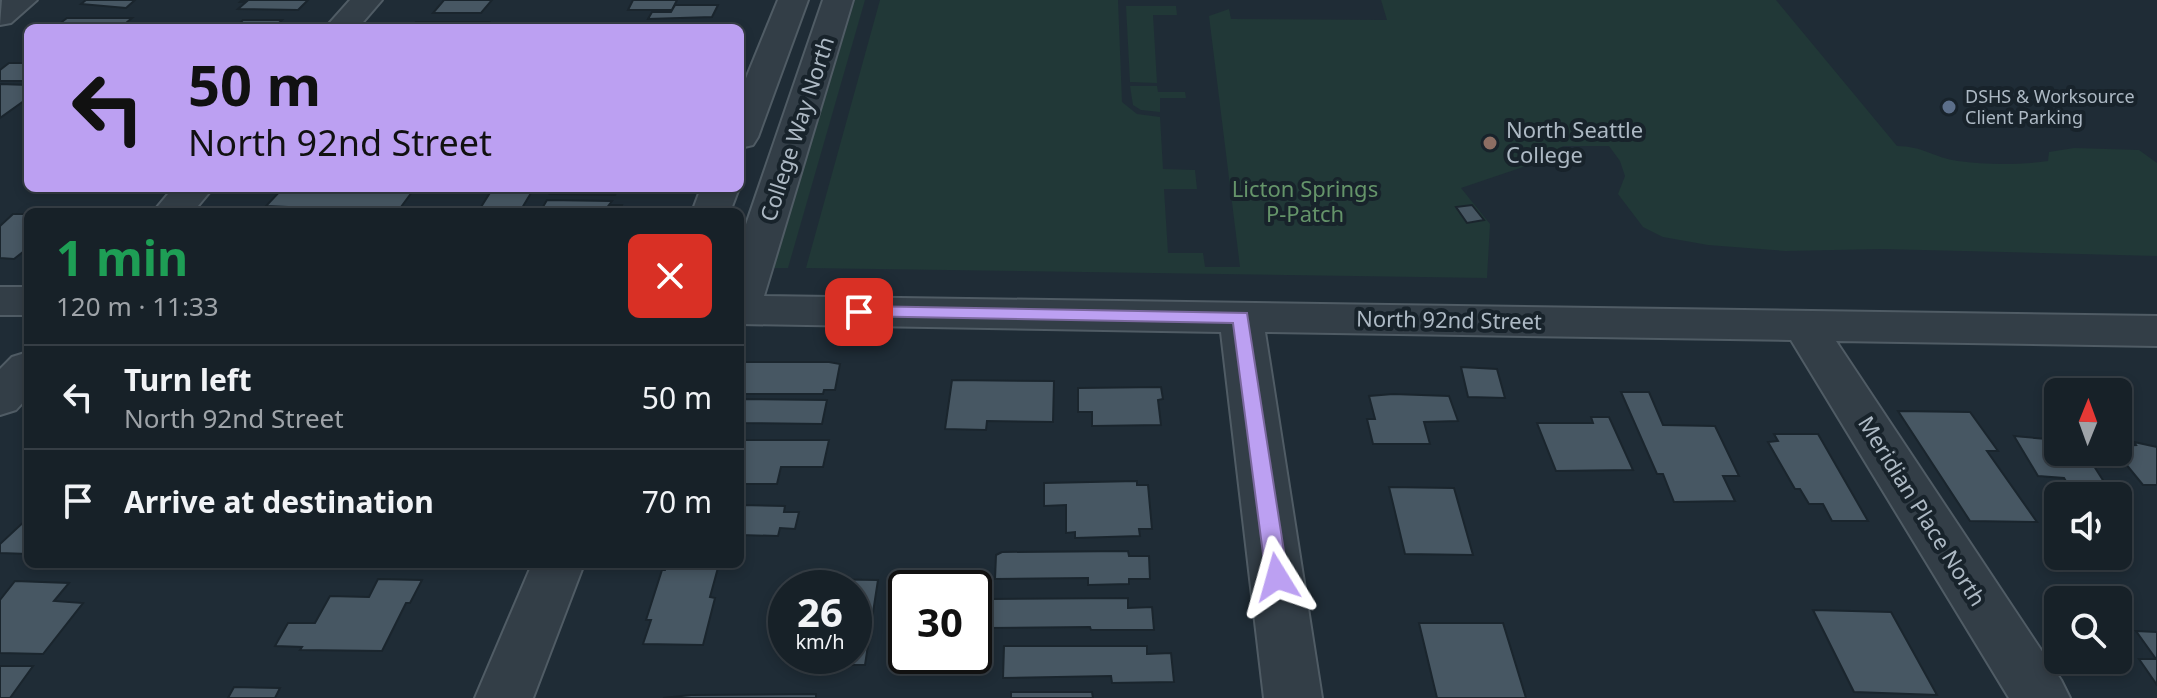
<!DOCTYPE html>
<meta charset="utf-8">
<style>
body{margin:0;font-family:"Noto Sans",sans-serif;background:#242e34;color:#f1f3f6;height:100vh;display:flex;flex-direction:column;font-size:30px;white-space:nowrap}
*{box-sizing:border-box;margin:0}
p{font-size:26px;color:#9ea3a8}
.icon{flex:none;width:44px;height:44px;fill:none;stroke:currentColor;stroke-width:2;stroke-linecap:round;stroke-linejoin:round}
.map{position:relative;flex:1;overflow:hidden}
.details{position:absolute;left:24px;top:208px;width:720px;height:360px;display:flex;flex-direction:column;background:#172128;border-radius:12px;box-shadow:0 4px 12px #0003,0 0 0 2px #363e45}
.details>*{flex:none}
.hud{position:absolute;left:24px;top:24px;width:720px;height:168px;border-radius:12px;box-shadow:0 4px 12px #0003,0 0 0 2px #363e45;background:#bca0f2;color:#111;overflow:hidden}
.needle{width:52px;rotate:1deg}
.tools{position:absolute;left:2044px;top:378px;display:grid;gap:16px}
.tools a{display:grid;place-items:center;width:88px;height:88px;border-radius:12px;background:#172128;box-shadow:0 4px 12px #0003,0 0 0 2px #363e45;font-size:40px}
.speed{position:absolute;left:768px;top:570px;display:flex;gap:16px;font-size:40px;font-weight:700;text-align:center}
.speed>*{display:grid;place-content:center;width:104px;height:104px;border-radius:50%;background:#172128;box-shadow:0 4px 12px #0003,0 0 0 2px #363e45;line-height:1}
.speed small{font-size:20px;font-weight:400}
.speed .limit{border:4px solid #111;border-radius:12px;background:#fff;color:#111}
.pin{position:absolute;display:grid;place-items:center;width:68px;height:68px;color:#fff;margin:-34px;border-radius:16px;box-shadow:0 4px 12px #0006}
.me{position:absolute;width:88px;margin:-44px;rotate:352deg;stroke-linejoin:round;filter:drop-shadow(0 0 6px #0008)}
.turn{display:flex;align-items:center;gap:28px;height:168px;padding:0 32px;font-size:36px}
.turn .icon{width:104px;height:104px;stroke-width:2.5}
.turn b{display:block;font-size:56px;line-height:68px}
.round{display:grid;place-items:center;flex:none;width:84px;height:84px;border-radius:12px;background:#242e34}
.summary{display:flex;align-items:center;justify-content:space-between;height:136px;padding:0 32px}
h1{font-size:48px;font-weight:700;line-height:60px;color:#1e9e55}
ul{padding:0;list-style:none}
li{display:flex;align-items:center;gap:24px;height:104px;padding:0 32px;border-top:2px solid #363e45}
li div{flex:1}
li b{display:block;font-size:30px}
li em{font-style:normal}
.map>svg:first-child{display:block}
.green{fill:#213837}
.building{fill:#475763;stroke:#1a252d;stroke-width:2}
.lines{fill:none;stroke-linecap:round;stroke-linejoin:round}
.minor-casing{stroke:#505c65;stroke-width:4}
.minor{fill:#333e47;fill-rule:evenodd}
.route{fill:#bca0f2;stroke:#7a689d;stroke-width:2}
.service-dot{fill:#5c6f8a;stroke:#18232b;stroke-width:3}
.education-dot{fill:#8d6e63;stroke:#18232b;stroke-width:3}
.labels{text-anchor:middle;stroke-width:8;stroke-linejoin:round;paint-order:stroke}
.far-poi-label{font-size:18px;fill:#adb9c4;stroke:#18232b;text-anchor:start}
.street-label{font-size:22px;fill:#adb9c4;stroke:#18232b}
.poi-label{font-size:22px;fill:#adb9c4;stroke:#18232b;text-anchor:start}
.park-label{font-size:22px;fill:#65946a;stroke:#18232b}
</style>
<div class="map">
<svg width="2157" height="698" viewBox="0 0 2157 698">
<rect width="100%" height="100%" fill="#1f2c36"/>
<g class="green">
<polygon points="855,0 865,0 788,268 773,268"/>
<path d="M880 0H1118L1122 102 1137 114 1160 117 1163 169 1195 170 1197 189H1164L1168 253H1203L1205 267H1240L1209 16 1229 9 1231 19 1387 20 1381 0H1776L1897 146C1923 146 1935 158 1958 161 1986 165 2020 165 2048 161L2049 152 2074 148 2139 150 2157 163V256L1882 249 1785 251 1708 245 1663 237 1643 227 1618 194 1625 176 1620 161 1609 146H1563L1547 159 1461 188 1490 224 1487 278 806 268Z"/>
<polygon points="1126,6 1176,6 1177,15 1153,15 1157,83 1130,82"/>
<polygon points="1130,86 1157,86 1158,92 1185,92 1186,98 1160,98 1160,112 1141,110 1133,105"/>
</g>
<g class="building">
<polygon points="86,0 135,0 126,8 81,4"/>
<polygon points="242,0 308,0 298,10 238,9 246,2 240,2"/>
<polygon points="444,0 492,0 481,13 433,13"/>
<polygon points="633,0 677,0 672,10 628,10"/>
<polygon points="675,5 718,5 712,17 648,19 652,12 671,12"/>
<polygon points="67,18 132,18 120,28 54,28"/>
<polygon points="243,20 282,20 274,28 235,28"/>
<polygon points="416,22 489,22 485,28 411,28"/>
<polygon points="644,24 696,25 695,28 641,28"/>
<polygon points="9,63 28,63 28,81 0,81 0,70"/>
<polygon points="0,84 28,85 28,98 0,118"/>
<polygon points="283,188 391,188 406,189 403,192 412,192 398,211 384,212 327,212 330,209 266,206"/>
<polygon points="493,188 534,188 522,208 481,207"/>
<polygon points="554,188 632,188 618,189 615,195 550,194"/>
<polygon points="547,200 612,201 609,205 622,205 619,212 540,212"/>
<polygon points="1472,205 1484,220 1467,223 1456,207"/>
<polygon points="13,214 28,214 28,248 14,259 0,258 0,226"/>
<polygon points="740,362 829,362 840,364 835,390 824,390 823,394 740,394"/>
<polygon points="1461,367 1497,369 1505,398 1468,397"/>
<polygon points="952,380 1054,381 1053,422 987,421 986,430 945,429"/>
<polygon points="1161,387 1163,399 1158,400 1161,425 1092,426 1092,412 1078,412 1078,388"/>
<polygon points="1621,392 1649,392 1663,425 1715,426 1739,476 1723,476 1735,501 1674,502 1663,474 1657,474"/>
<polygon points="1393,394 1449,396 1458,421 1424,422 1430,444 1373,444 1367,419 1375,419 1369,396"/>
<polygon points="740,399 827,400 822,424 740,423"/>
<polygon points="1898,411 1970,412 1998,451 1987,451 2037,522 1970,521"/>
<polygon points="1591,417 1609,417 1633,470 1556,471 1537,423 1593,423"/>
<polygon points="1774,434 1818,434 1868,521 1832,521 1823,504 1809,504 1800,489 1795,489 1768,442 1778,441"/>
<polygon points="2014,436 2058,440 2058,452 2085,452 2113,496 2075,496 2064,478 2038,476"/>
<polygon points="740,440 829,440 823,467 781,467 777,484 740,484"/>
<polygon points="2134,442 2157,447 2157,485 2143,485 2116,452 2118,446 2136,445"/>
<polygon points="1137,481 1137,485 1148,485 1152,529 1139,529 1140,536 1075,538 1075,532 1066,533 1066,505 1044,506 1044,483"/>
<polygon points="1389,487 1454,488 1473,555 1405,554"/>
<polygon points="740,505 785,506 784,512 799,512 795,529 780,528 778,536 740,535"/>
<polygon points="28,518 28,554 0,553 0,544"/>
<polygon points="1128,551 1129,556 1149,556 1150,579 1129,579 1129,584 1088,585 1088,578 995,579 996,555 1002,552"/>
<polygon points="667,564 719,564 710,597 715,598 703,645 643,644 651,620 646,620 662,570 665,570"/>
<polygon points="378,579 422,580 410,603 406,603 382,651 300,650 302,647 275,646 288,623 315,623 330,596 369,597"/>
<polygon points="812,579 878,580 865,665 794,665 796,656 854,656 854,588 810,588"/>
<polygon points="15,581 69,583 54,601 83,603 43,654 0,653 0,600"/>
<polygon points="1128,598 1128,608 1152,607 1154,630 1091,630 1090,627 988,628 990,599"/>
<polygon points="1813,610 1891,612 1937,695 1854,692"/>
<polygon points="1419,623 1503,623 1526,698 1437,698"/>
<polygon points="2136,631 2157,632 2157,685 2139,659 2156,659"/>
<polygon points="1004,646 1147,646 1147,654 1171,653 1174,682 1112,683 1111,676 1003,678"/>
<polygon points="0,666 33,666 10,698 0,698"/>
<polygon points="234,687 280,688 275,698 228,698"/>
<polygon points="1011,692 1092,692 1093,698 1011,698"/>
<polygon points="816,694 816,698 663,698 691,695"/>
</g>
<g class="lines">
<defs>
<g id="minor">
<polygon points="2,0 37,0 11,23 0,25"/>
<polygon points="350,0 382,0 358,28 325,28"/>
<polygon points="778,0 808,0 758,137 753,145 740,148 740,93"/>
<polygon points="823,0 853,0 764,296 2157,316 2157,346 1836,341 2061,680 2070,698 2009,698 1791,340 1265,332 1322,698 1264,698 1221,332 740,324 740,242"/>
<polygon points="173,188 213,188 193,212 153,212"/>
<polygon points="701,188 739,188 730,212 692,212"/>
<rect x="0" y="287" width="28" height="28"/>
<polygon points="28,352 28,397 16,410 0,415 0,369 12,357"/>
<polygon points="532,564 584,564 533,698 475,698"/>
</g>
</defs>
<use href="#minor" class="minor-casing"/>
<use href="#minor" class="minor"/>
</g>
<polygon class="route" points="859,306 1247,313 1288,577 1285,584 1277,587 1269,584 1266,577 1233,323 853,316 851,312"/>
<circle class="service-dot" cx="1949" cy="107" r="8"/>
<circle class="education-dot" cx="1490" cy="143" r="8"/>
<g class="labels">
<g class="far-poi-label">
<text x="1965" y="103">DSHS &amp; Worksource<tspan x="1965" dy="21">Client Parking</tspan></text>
</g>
<g class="street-label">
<text transform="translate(797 129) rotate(-72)" y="8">College Way North</text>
<text transform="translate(1449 320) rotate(1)" y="8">North 92nd Street</text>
<text transform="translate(1922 511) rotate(58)" y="8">Meridian Place North</text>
</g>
<g class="poi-label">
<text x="1506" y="138">North Seattle<tspan x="1506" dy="25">College</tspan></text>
</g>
<g class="park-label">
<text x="1305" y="197">Licton Springs<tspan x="1305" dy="25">P-Patch</tspan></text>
</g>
</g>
</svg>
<div class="tools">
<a><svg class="needle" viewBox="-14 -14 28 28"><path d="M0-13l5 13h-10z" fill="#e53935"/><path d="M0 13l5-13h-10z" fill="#9ea3a8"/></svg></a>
<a><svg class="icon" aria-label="sound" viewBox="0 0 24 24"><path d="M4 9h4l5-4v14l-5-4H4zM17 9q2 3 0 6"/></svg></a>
<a><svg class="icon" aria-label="search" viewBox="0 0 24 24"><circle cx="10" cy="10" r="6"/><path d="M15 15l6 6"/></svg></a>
</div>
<div class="speed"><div>26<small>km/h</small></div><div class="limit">30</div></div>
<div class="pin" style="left:859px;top:312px;background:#d93025"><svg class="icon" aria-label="arrive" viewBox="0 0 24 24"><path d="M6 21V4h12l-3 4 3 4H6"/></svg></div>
<svg class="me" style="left:1277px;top:577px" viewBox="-20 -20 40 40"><path d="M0-17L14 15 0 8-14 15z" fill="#bca0f2" stroke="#fff" stroke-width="4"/></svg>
<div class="hud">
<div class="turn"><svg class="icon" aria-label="left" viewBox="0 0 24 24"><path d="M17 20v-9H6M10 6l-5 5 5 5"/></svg><div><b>50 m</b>North 92nd Street</div></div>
</div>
<section class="details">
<div class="summary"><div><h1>1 min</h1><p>120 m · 11:33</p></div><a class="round" style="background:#d93025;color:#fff"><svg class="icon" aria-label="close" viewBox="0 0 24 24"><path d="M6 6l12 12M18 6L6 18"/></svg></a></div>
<ul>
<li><svg class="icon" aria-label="left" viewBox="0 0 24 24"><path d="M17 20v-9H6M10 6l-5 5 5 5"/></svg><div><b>Turn left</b><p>North 92nd Street</p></div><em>50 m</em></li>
<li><svg class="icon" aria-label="arrive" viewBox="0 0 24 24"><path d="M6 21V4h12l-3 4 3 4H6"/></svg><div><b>Arrive at destination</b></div><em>70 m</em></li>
</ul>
</section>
</div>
